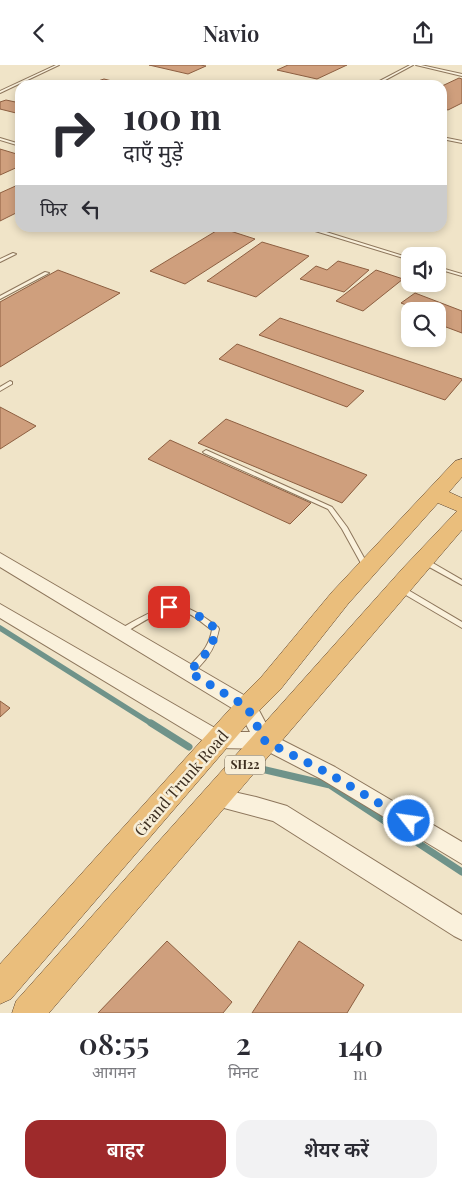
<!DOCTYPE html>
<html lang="hi">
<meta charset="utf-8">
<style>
body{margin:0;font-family:"Playfair Display","Noto Sans Devanagari",serif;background:#f2f2f3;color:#2b2b33;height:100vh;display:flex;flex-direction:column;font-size:19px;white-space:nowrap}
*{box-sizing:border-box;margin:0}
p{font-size:16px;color:#7c7c81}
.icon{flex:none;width:28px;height:28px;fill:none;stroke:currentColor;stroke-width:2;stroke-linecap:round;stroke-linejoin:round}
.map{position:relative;height:948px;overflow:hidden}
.details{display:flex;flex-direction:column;background:#fff;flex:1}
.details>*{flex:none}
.guide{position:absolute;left:15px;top:15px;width:432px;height:152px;border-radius:15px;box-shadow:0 2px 8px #0003;background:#fff;color:#2b2b33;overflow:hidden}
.tools{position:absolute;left:401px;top:182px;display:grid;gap:10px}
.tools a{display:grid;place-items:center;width:45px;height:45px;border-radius:10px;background:#fff;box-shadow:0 2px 8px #0003;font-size:25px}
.pin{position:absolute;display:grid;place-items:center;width:42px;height:42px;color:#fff;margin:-21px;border-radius:10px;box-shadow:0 2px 8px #0006}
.me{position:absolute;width:55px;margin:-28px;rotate:300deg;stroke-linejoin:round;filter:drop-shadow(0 0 4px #0008)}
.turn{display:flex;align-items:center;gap:18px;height:105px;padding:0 25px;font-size:22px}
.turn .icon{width:65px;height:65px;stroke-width:2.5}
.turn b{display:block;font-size:35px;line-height:42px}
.then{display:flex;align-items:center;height:48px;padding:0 25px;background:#0003;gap:10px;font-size:19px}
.eta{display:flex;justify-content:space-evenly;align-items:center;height:85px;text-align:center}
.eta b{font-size:30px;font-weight:600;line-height:35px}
.cta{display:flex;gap:10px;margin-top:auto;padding:10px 25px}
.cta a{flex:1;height:58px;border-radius:15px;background:#9e2a2b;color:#fff;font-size:20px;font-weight:600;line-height:58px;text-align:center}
.cta a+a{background:#f2f2f3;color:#2b2b33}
header{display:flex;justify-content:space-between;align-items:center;height:65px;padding:0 25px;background:#fff;font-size:22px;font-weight:600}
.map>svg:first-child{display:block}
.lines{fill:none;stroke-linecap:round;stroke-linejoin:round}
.stream-far1{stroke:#6f938a;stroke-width:5.5}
.stream{stroke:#6f938a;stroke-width:7}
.building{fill:#cf9f7d;stroke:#8d5f41}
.service-casing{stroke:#8d765c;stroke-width:2}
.tertiary-casing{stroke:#8d765c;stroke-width:2}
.trunk-casing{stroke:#5b4430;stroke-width:1}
.service{fill:#faf1dc;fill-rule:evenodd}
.tertiary{fill:#faf1dc;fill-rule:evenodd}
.trunk{fill:#eabe7c;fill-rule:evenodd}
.route{stroke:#1a73e8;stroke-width:9;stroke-dasharray:0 16.2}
.labels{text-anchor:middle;stroke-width:5;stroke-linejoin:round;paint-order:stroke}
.shield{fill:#f7eed8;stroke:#756857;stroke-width:1}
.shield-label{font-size:12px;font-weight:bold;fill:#3d2e20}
.near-street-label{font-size:16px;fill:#3d2e20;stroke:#f7eed8}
</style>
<header><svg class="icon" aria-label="back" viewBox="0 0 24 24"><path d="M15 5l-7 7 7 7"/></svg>Navio<svg class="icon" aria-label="share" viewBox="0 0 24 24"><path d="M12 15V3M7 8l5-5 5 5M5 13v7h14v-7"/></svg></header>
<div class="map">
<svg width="462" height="948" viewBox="0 0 462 948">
<rect width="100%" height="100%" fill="#f0e4c8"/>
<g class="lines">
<polyline class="stream-far1" points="0,563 152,659"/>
<g class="stream">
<polyline points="151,658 189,682"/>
<polyline points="257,703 330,720 462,807"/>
</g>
</g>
<g class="building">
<polygon points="149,0 200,0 206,1 188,9"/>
<polygon points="288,0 347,0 317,14 277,5"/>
<polygon points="459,13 462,14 462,38 448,45 442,43 442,21"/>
<polygon points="104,14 128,20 89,19"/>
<polygon points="6,35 20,38 20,49 0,44 0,37"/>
<polygon points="0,84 20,90 20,101 0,110"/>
<polygon points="20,119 20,146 0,156 0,128"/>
<polygon points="221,163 255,174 185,219 150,206"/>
<polygon points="262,177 309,191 256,232 207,216"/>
<polygon points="338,196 369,205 344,227 300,214 316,201 327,205"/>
<polygon points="58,205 120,228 0,302 0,237"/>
<polygon points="376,205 403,214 363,246 336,236"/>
<polygon points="415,228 462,246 462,268 438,259 438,246 410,246 410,248 406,246 411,242 401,238"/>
<polygon points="280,253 462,314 462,315 445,335 259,270"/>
<polygon points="237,279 364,326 347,342 219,294"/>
<polygon points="0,342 36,361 0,384"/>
<polygon points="226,354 367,410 342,438 198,378"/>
<polygon points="170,375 311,438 290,459 148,394"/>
<polygon points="0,636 10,643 0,652"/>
<polygon points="167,876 232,937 223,948 98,948"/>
<polygon points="299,876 364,920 347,948 252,948"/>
</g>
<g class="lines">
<defs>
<g id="service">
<polygon points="56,0 59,0 0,28 0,26"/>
<polygon points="410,0 413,0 376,20 372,20"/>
<polygon points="416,0 421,0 462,9 462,11"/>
<polygon points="442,72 462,76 462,78 442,74"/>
<polygon points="0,73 20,79 20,81 0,75"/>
<polygon points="302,162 310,162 410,193 410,195"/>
<polygon points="13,188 16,189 0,197 0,194"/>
<polygon points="438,202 462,209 462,211 438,204"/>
<polygon points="45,207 49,208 0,234 0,231"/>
<polygon points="10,316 12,317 12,319 0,326 0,322"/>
<polygon points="206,385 332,442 347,462 368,500 367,502 363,502 342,464 328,444 204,388 203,387"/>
<polygon points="422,494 426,494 462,515 462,520 422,498 421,496"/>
<polygon points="399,522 403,522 462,557 462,563 399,526 398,524"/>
<path d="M169 540C189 540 203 551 218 562L219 564C216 580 209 592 198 603 196 604 193 608 191 608 190 609 189 608 187 608L186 606C198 590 208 586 212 565 202 558 191 547 178 545 161 543 139 560 124 568H120L119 566 120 564C136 555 151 546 169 540Z"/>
</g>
<g id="tertiary">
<polygon points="0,488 254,636 272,670 335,702 462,777 462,799 321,714 263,684 219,683 212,681 0,553 0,539 222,667 250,667 240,648 0,502"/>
<polygon points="216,723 256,732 287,741 462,850 462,875 454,871 273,756 209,739 205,732 209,725"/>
</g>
<polygon id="trunk" points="462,394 462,412 449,427 462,433 462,465 49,948 12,948 16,936 403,503 457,446 438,438 348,539 280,625 256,649 11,934 0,939 0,899 238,635 262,611 332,527 455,396"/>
</defs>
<use href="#service" class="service-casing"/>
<use href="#tertiary" class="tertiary-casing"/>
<use href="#trunk" class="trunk-casing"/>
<use href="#service" class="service"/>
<use href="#tertiary" class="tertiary"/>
<use href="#trunk" class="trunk"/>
</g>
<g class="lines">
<path class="route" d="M169 542C189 542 201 552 216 564 213 584 202 593 189 607L247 642 265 676 328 708 409 756"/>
</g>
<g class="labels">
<rect class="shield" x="225" y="690.5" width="40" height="19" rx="4"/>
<g class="shield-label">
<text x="245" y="704">SH22</text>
</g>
<g class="near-street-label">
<text transform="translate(181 718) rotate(-49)" y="6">Grand Trunk Road</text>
</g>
</g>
</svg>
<div class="tools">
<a><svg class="icon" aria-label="sound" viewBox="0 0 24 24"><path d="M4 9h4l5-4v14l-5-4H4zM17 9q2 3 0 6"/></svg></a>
<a><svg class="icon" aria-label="search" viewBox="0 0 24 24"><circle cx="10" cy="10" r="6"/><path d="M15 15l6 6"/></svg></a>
</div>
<div class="pin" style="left:169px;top:542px;background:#d93025"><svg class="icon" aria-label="arrive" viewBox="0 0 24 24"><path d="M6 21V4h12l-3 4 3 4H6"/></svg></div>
<svg class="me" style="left:409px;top:756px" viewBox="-20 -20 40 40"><circle r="17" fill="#1a73e8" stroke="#fff" stroke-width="3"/><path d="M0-11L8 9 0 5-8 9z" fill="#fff"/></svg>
<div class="guide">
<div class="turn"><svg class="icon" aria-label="right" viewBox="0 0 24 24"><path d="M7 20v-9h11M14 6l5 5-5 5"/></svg><div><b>100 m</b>दाएँ मुड़ें</div></div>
<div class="then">फिर<svg class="icon" aria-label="left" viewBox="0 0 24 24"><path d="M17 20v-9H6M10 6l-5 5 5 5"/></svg></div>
</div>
</div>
<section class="details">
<div class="eta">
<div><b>08:55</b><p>आगमन</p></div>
<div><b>2</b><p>मिनट</p></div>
<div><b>140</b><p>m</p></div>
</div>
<div class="cta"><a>बाहर</a><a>शेयर करें</a></div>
</section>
